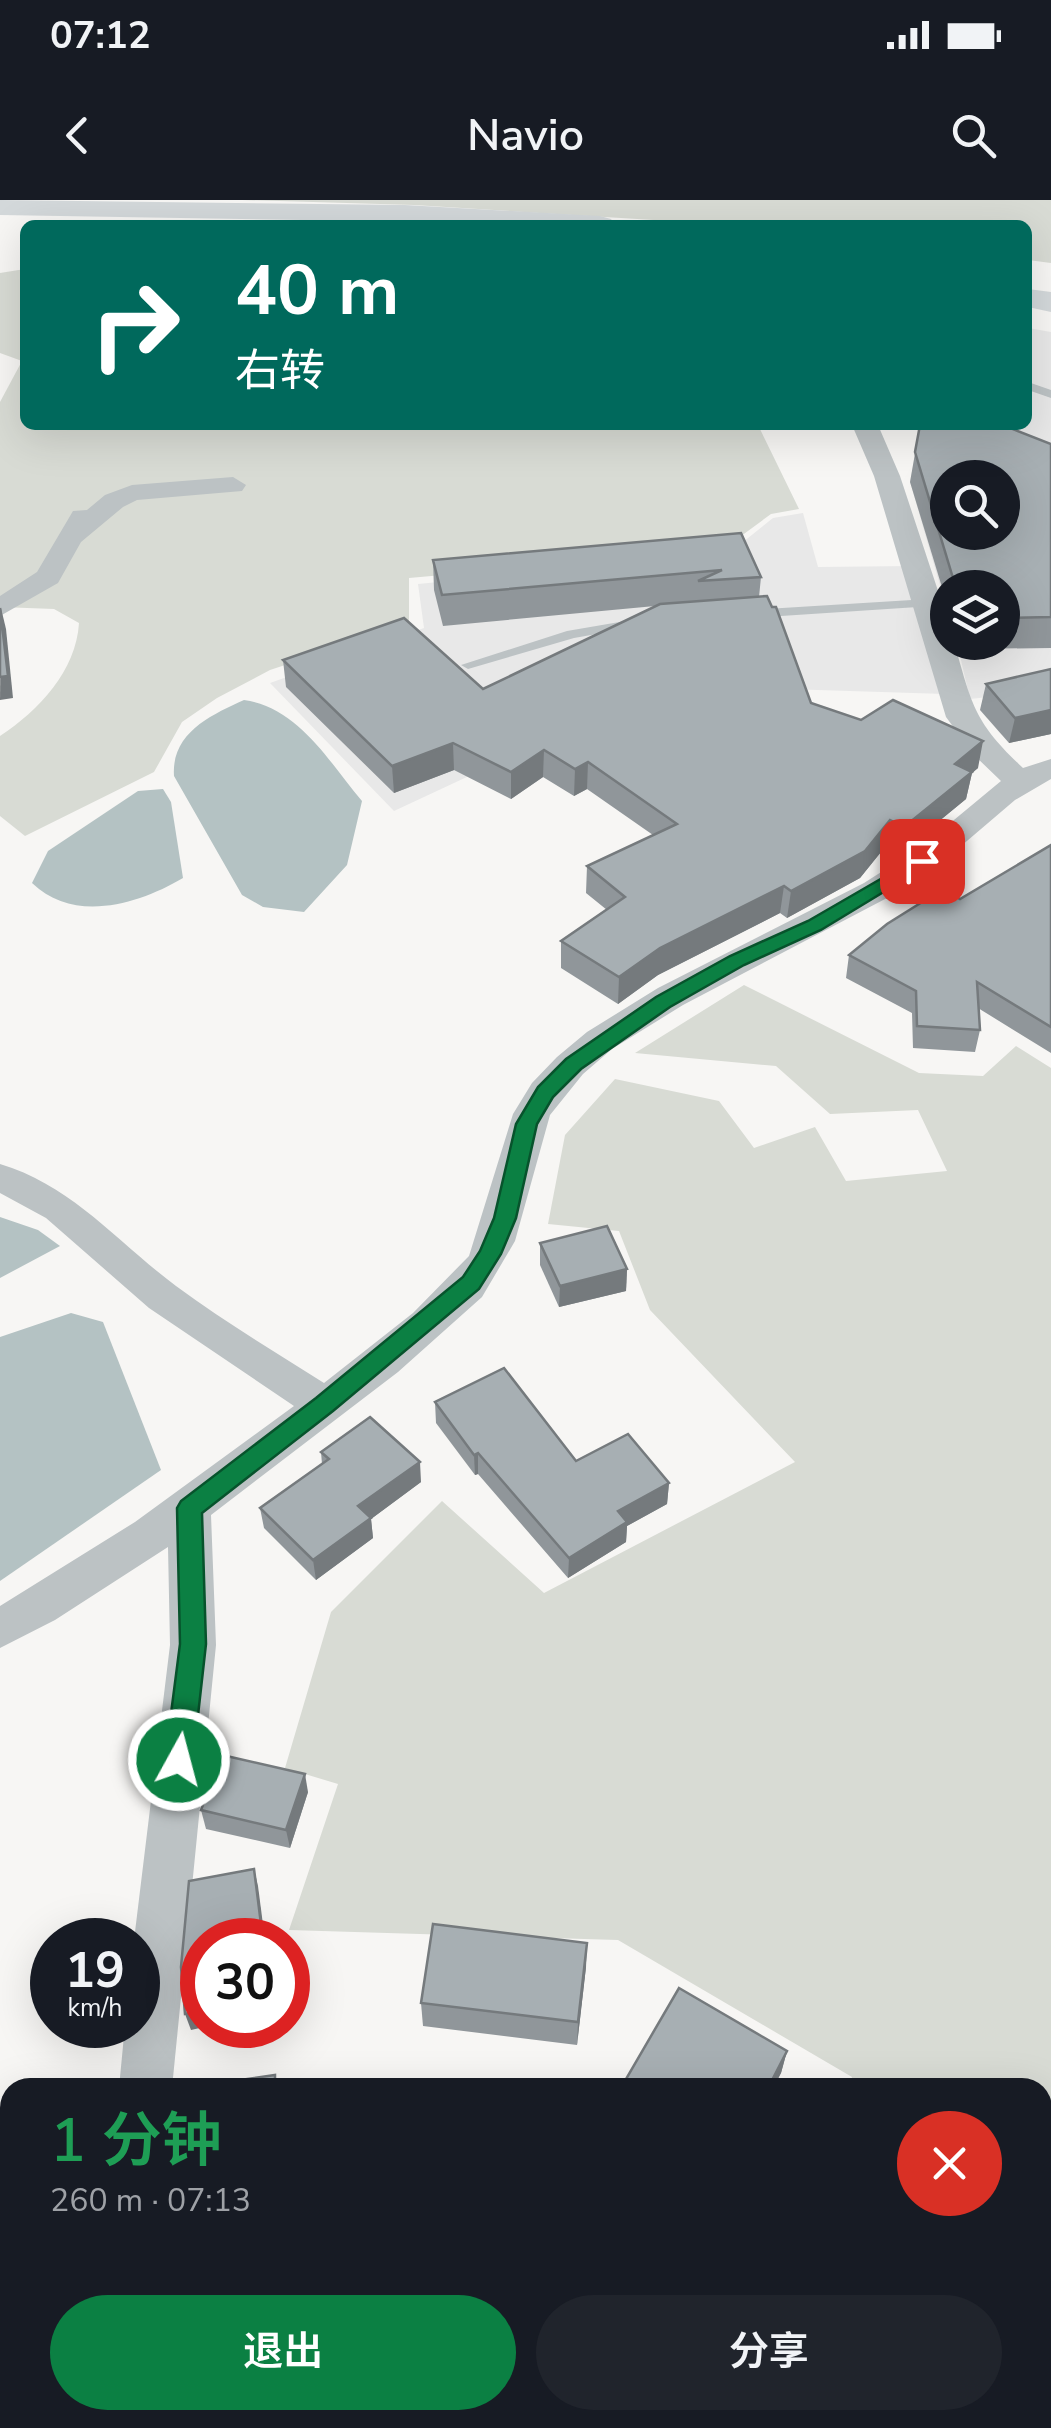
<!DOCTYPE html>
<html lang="zh">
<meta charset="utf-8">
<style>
body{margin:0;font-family:"Nunito Sans","Noto Sans SC",sans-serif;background:#20242c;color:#f1f3f6;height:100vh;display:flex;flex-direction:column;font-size:38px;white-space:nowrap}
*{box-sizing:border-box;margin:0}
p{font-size:32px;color:#9ea1a6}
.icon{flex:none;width:55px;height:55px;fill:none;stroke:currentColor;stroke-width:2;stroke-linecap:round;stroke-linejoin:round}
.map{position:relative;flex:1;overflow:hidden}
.side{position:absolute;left:0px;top:1878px;width:1052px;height:352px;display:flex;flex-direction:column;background:#171b24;border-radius:30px 30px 0 0;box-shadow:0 10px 40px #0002}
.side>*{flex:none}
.guide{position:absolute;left:20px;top:20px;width:1012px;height:210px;border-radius:15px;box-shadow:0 10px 40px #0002;background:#00695c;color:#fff;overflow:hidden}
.buttons{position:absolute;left:930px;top:260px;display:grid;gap:20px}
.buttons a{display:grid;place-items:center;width:90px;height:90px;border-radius:50%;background:#171b24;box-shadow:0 10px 40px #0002;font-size:50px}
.speed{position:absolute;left:30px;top:1718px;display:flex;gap:20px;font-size:50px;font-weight:700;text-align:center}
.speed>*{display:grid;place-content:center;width:130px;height:130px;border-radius:50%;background:#171b24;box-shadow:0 10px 40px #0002;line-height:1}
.speed small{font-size:25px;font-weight:400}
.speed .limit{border:15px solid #d22;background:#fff;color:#111}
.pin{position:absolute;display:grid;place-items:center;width:85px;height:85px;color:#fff;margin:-42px;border-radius:20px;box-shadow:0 5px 15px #0006}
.me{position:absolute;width:110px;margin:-55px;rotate:7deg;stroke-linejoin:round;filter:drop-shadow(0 0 8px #0008)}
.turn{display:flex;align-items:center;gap:35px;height:210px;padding:0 50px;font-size:45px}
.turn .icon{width:130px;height:130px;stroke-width:2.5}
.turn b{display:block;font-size:70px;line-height:85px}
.round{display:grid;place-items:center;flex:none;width:105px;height:105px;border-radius:52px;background:#20242c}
.summary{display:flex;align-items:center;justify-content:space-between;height:170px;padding:0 50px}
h1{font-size:60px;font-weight:600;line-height:75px;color:#1e9e55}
.action{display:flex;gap:20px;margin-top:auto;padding:20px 50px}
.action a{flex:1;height:115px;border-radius:60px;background:#0b8043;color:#fff;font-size:40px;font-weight:600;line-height:115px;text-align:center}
.action a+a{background:#20242c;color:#f1f3f6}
.status{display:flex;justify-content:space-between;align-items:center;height:70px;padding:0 50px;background:#171b24;direction:ltr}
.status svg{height:28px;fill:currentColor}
header{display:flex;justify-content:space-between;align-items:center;height:130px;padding:0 50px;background:#171b24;font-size:45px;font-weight:600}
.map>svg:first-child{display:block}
.built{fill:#e8e8e8;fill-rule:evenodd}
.green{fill:#d8dbd4}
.water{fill:#b4c2c3}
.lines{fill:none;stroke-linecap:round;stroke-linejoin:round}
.service{fill:#bcc2c4;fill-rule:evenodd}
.minor{fill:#bcc2c4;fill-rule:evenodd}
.primary{fill:#d3d8da;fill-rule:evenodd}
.wall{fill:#90969a}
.shaded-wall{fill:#757a7d}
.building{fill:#a7afb3;stroke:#757a7d;stroke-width:2.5;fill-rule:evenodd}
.route{fill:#0b8043;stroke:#07532c;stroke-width:2.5}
</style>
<div class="status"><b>07:12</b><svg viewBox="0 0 49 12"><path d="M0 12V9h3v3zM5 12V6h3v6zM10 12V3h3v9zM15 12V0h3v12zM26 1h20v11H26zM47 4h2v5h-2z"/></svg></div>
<header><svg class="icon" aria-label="back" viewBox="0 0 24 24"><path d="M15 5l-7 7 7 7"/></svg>Navio<svg class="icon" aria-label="search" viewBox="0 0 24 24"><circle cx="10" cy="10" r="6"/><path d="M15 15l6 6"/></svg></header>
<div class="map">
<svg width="1051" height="2228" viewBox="0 0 1051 2228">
<rect width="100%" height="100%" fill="#f7f6f4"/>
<g class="built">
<path d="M1028 128 1051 132V490L970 499 957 443 1002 442V388H948L947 409 910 282 921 225H1028ZM948 278H1002V332H948Z"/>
<polygon points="803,313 818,367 912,366 945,494 664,485 394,611 270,483 424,428 418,384 728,354 773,318"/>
</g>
<g class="green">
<polygon points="242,0 1051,0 1051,63 1028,60 1028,25 734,25 414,5"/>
<path d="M25 69V225H758L799 309 771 314 722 350 409 378V424L270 470 217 498 182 522 154 572 25 636 0 616V536C39 510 76 471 79 423L54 409 0 407V202L22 161 0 153V73Z"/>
<polygon points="744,785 919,873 983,876 1016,846 1051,868 1051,2228 715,2228 718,2220 1042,2220 1042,1888 849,1887 852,1877 618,1740 289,1730 338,1584 285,1568 331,1412 442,1301 544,1393 795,1262 650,1110 619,1031 548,1024 565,935 615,879 719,901 754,948 815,927 846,981 947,971 918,910 830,914 776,866 635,853"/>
</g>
<g class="water">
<path d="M244 500C299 508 329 562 362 601L347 665 304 712 263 707 242 695 174 576C171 533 211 515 244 500Z"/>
<path d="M163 589 171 602 183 678C139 704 74 724 32 683L48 651 138 591Z"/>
<polygon points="0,1017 38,1030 60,1046 0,1078"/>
<polygon points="71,1113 103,1122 161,1270 0,1381 0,1137"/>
</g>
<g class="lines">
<g class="service">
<polygon points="1028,182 1051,190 1051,198 1028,190"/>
<polygon points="928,399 933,400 933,406 751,418 744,414 751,410"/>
<polygon points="637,419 644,423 642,426 574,438 468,469 461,465 567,431"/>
</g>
<g class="minor">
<path d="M852 225H878L900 276 948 421V442H954C972 505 974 522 1023 568L1051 559V579L1015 600 947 658 887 698 683 805 612 849 583 874 550 915 515 1041 482 1097 398 1172 211 1315 216 1445 172 1888H119L125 1825H138V1740H134L170 1445 168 1347 55 1420 0 1448V1406L135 1322 294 1206 149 1108 46 1018 0 993V964C73 986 117 1042 176 1086 223 1121 274 1151 324 1183L413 1113 469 1056 513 914 532 883 557 857 587 832 658 788 864 683 925 644 1001 581 974 555 946 517 874 276Z"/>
<polygon points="233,277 246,285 242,291 137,300 123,307 81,342 58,383 0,416 0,396 37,372 73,311 87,310 105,295 132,285"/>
<rect x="132" y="2220" width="58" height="8"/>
</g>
<g class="primary">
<polygon points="0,0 405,5 600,16 611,19 615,25 0,15"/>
<polygon points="1028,89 1051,92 1051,112 1028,107"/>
</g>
</g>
<g class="wall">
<polygon points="920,225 1009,225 1009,228 1051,244 1051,448 960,449 958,442 1002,442 1002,388 948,388 948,407 910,282"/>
<polygon points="741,333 761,377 759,397 811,503 978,568 972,573 966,599 899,654 885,647 860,678 787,718 780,713 658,775 618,804 561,768 561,741 607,710 586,693 587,666 653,635 587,589 574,596 543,577 511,599 454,570 394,593 286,487 283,460 483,489 655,406 443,426 434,390 433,360"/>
<polygon points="1051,469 1051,534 1009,543 980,510 986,484"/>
<polygon points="1051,645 1051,853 978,808 980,830 975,852 913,848 912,813 846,778 849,755 960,699"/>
<polygon points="540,1043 627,1069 626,1091 559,1107 540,1065"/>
<polygon points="435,1202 576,1261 669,1283 667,1304 627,1326 626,1342 568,1378 478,1274 475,1275 436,1223"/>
<polygon points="321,1252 421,1282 371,1319 373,1338 316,1380 264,1328 260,1308 322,1264"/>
<polygon points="308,1592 290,1648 206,1629 201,1610"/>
<polygon points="586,1767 577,1845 423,1826 421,1803"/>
<polygon points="787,1851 781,1873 773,1888 625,1888 626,1879"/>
<polygon points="0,2029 10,2031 10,2155 0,2149"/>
</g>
<g class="shaded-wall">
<polygon points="1,408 6,429 13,498 0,500"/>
<polygon points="1051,510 1051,534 1009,543 1015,518"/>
<polygon points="983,541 978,568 972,573 966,599 899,654 904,627 955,564"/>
<polygon points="453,543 454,570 394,593 392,566"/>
<polygon points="544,550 543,577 511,599 511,572"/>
<polygon points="588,562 587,589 574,596 575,569"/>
<polygon points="890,620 885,647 860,678 787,718 791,691"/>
<polygon points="784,686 780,713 658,775 618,804 619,777 660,748"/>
<polygon points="627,1069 626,1091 559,1107 560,1086"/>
<polygon points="478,1253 478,1274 475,1275 474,1255"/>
<polygon points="420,1262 421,1282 371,1319 373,1338 316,1380 313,1360 358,1306"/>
<polygon points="669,1283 667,1304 627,1326 626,1342 568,1378 569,1358 618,1311"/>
<polygon points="305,1574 308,1592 290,1648 286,1630"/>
<polygon points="254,1669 258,1686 265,1740 263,1740"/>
<polygon points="587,1743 586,1767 577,1845 578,1822"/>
<polygon points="202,1810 202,1825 213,1825 191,1830 185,1814"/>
<polygon points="787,1851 781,1873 773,1888 768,1888"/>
<polygon points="85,2220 91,2220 92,2228 86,2228"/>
</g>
<g class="building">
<path d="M920 225H1005V226L1051 244V417L1002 418V388H956L915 252ZM948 278H1002V332H948Z"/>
<polygon points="741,333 761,377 698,381 722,370 442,395 433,360"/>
<polygon points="767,396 772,407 776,407 811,503 861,520 893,500 983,541 955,564 972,572 904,627 890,620 865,651 791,691 784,686 660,748 619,777 561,741 625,697 587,666 677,624 588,562 575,569 544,550 511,572 453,543 392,566 283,460 404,418 483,489 660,404"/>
<polygon points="0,408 8,476 0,477"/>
<polygon points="1051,469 1051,510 1015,518 986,484"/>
<polygon points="1051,645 1051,827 977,782 980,830 917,826 916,791 849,755 887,724 943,689 960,699"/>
<polygon points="607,1026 627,1069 560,1086 540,1043"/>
<polygon points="504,1168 576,1261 628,1234 669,1283 618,1311 627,1322 569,1358 478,1253 474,1255 435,1202"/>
<polygon points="370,1217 420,1262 358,1306 371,1318 313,1360 260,1308 329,1259 321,1252"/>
<polygon points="222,1555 305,1574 286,1630 201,1610"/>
<polygon points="254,1669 263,1740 202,1740 202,1810 185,1814 181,1767 189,1681"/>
<polygon points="433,1724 587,1743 578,1822 421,1803"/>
<polygon points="679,1788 787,1851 768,1888 640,1888 626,1879"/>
<polygon points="275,1875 275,1888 184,1888"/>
<polygon points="2,2027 10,2031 10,2149 0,2143 0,2029"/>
<polygon points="10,2185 10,2220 85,2220 86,2228 0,2228 0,2189"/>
<polygon points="278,2220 350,2220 363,2228 273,2228"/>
</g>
<polygon class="route" points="922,655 928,657 928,665 821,730 744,765 670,807 581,869 553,897 537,924 516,1018 501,1054 479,1089 333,1211 202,1313 206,1444 193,1560 189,1569 179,1573 169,1569 165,1560 180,1444 177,1308 181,1301 316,1198 463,1077 480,1051 494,1018 516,924 538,887 566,859 656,797 730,756 808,721"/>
</svg>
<div class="buttons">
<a><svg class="icon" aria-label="search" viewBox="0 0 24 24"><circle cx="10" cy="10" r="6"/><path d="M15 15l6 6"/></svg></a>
<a><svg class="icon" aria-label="layers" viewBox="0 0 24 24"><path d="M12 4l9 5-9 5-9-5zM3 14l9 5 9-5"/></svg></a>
</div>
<div class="speed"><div>19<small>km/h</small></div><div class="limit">30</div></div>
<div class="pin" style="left:922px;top:661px;background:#d93025"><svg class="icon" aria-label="arrive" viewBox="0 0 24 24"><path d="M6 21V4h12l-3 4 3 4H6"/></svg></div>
<svg class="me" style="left:179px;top:1560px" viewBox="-20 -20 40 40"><circle r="17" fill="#0b8043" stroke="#fff" stroke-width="3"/><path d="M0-11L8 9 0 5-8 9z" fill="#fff"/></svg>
<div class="guide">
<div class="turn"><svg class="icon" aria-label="right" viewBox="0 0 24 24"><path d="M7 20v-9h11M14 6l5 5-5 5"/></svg><div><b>40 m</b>右转</div></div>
</div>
<section class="side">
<div class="summary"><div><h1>1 分钟</h1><p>260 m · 07:13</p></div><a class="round" style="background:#d93025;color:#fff"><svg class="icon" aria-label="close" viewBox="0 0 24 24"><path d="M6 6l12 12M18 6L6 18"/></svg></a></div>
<div class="action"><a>退出</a><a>分享</a></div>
</section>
</div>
